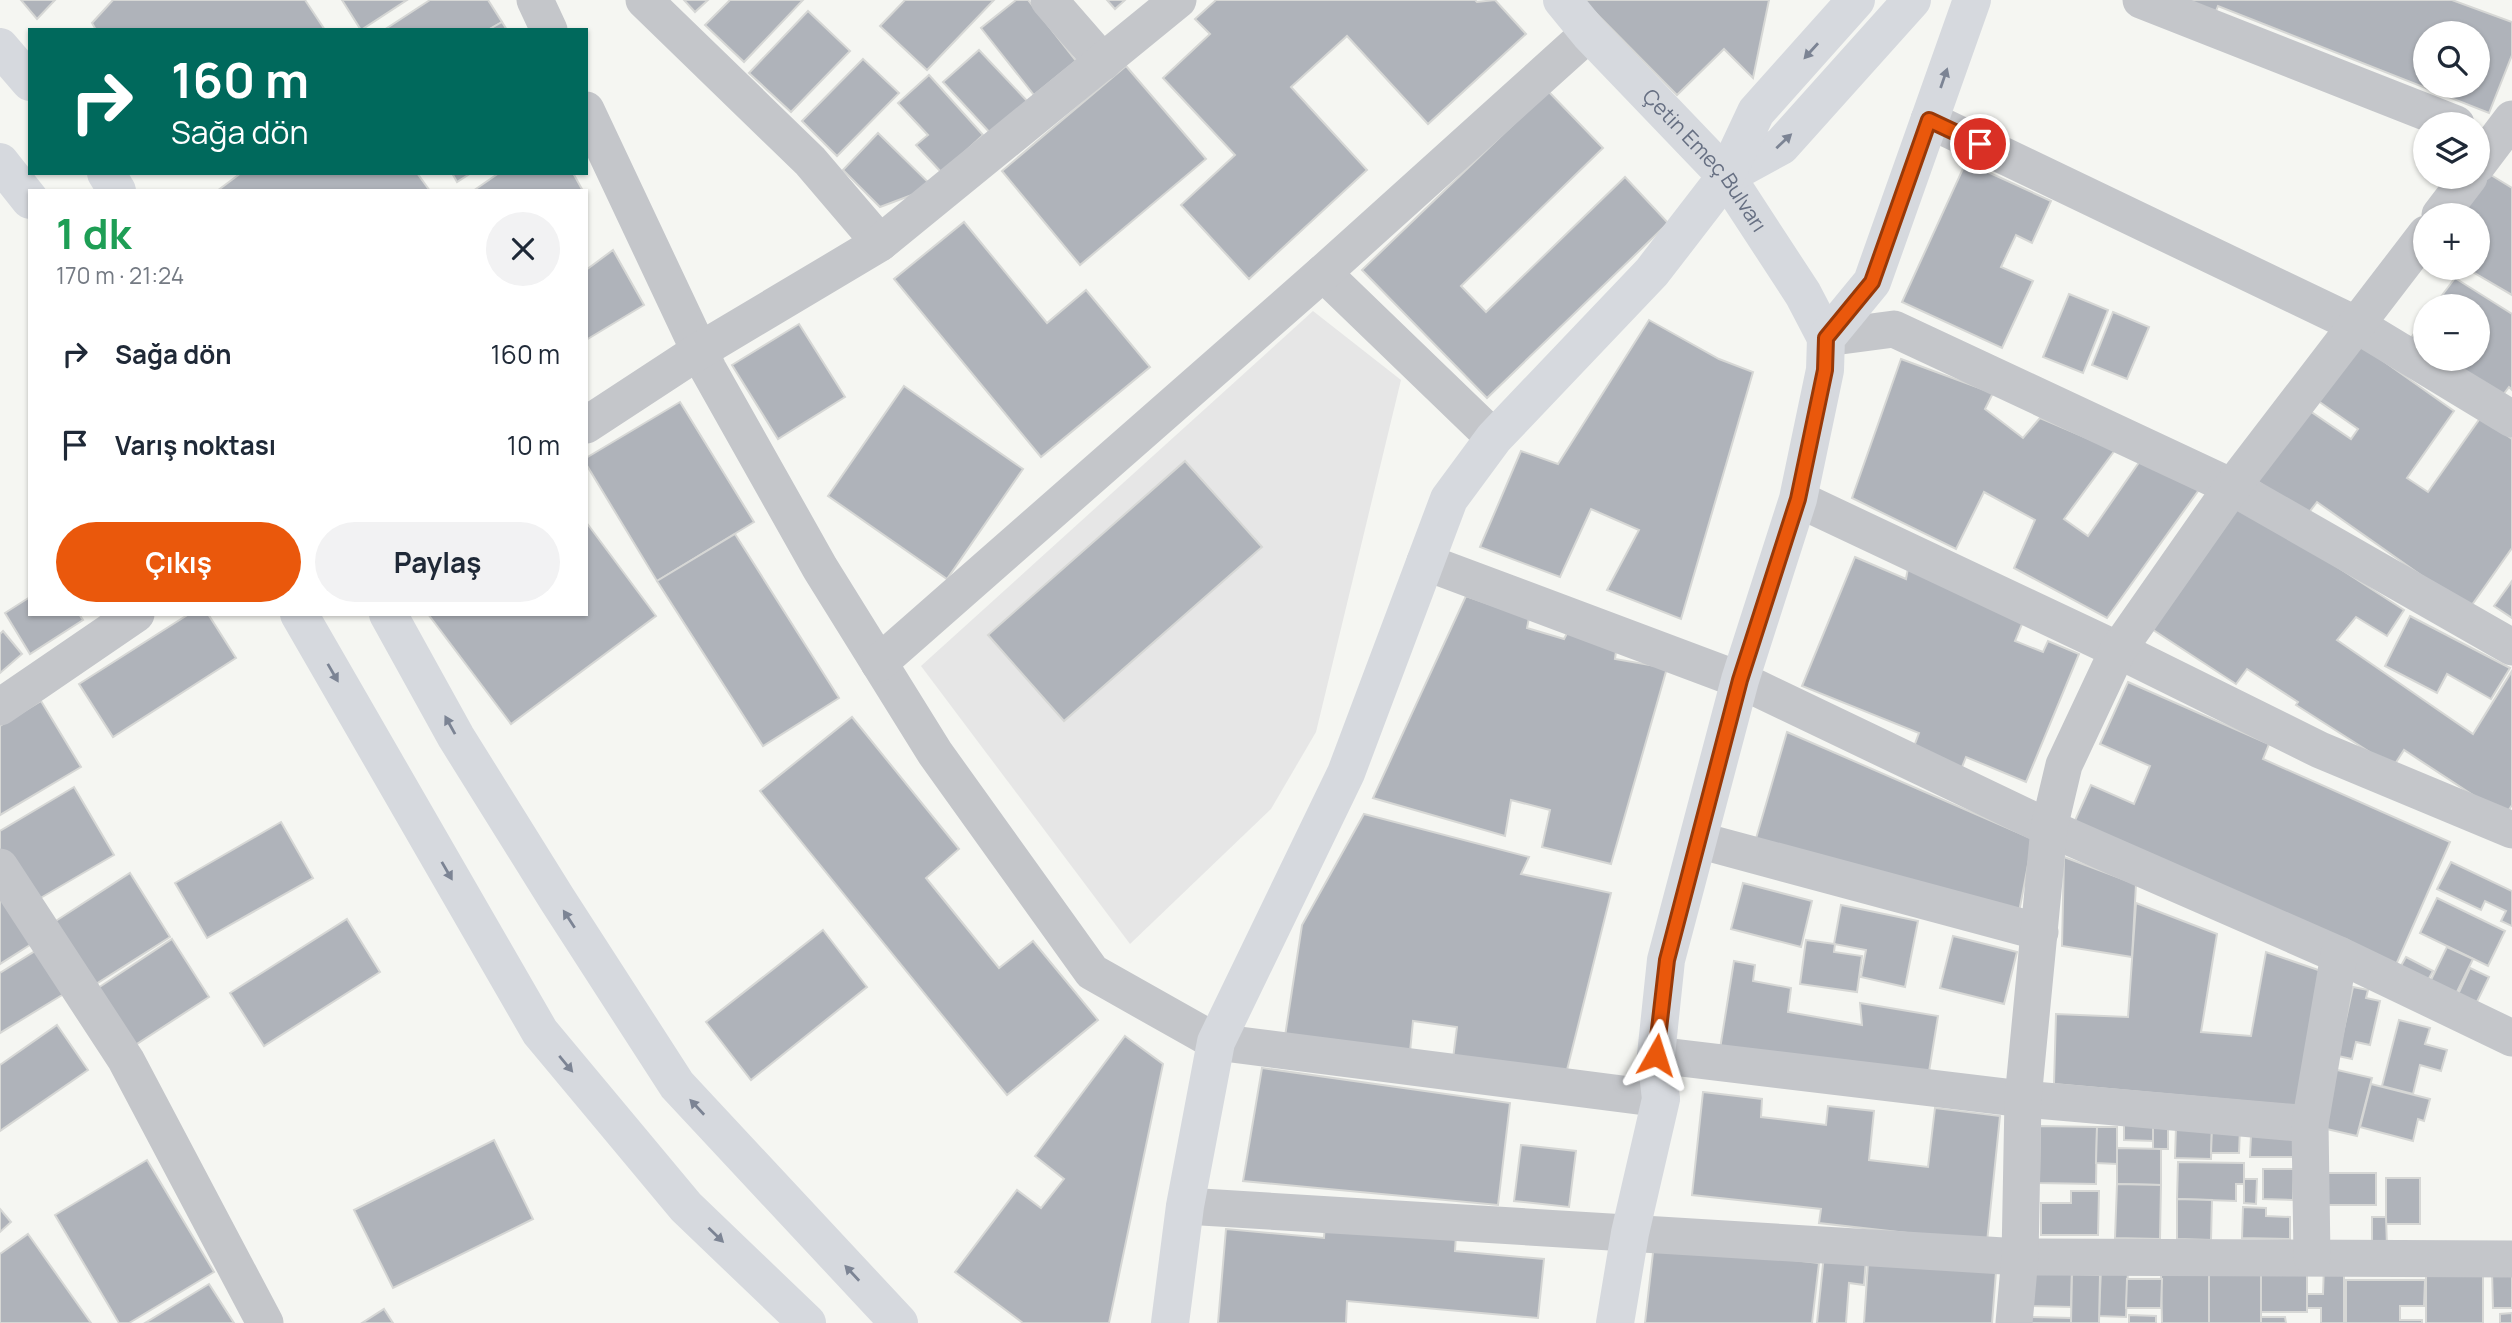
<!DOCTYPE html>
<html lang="tr">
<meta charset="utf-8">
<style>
body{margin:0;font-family:Manrope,sans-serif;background:#f2f2f3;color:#1f2937;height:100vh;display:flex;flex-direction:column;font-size:26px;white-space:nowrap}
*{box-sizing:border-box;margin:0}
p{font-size:23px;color:#747a83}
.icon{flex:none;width:38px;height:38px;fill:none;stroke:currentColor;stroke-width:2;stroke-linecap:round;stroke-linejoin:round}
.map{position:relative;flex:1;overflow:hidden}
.drawer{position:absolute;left:28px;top:189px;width:560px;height:427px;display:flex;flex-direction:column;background:#fff;border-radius:0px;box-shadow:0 2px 5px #0004}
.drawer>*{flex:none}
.guide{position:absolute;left:28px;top:28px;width:560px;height:147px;border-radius:0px;box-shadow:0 2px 5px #0004;background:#00695c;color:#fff;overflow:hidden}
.tools{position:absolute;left:2413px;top:21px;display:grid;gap:14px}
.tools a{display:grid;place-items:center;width:77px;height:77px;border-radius:50%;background:#fff;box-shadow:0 2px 5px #0004;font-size:35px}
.pin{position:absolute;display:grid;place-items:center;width:60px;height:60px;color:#fff;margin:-30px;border:4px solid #fff;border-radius:50%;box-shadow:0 2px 7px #0007}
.me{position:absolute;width:77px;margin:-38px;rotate:6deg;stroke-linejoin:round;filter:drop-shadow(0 0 5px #0008)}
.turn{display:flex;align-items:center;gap:24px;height:147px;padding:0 28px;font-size:32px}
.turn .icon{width:91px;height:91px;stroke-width:2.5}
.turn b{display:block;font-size:49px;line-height:60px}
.round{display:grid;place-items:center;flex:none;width:74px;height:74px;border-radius:37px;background:#f2f2f3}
.head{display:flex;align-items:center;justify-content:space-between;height:119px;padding:0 28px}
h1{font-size:42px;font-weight:700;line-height:52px;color:#1e9e55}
.primary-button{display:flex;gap:14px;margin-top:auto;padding:14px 28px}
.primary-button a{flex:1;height:80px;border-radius:42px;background:#ea580c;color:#fff;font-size:28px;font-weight:700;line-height:80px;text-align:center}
.primary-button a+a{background:#f2f2f3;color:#1f2937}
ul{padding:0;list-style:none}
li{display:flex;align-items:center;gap:21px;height:91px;padding:0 28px}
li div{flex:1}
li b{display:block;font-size:26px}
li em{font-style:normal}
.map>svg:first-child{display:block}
.built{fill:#e6e6e6}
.building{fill:#afb3ba;stroke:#d6d7d5;stroke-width:2;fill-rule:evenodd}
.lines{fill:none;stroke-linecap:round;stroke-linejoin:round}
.street{stroke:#c4c6ca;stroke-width:37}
.secondary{stroke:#d6d9de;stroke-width:38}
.oneway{fill:#7c8494}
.route-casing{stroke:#983908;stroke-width:18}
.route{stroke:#ea580c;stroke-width:12}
.labels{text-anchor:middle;stroke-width:7;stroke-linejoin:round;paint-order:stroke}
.street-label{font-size:21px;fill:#666f82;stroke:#fff}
</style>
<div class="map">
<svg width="2512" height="1323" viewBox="0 0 2512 1323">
<rect width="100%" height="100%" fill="#f5f6f2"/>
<polygon class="built" points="1313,311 1401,380 1316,732 1271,809 1130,944 921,666"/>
<g class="building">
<polygon points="21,0 55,0 37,19"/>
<polygon points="113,0 305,0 325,30 96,30 92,23"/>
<polygon points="342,0 407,0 361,30"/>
<polygon points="430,0 488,0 502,22 488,30 384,30"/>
<polygon points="684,0 708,0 695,12"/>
<polygon points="730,0 803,0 744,62 705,25"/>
<polygon points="905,0 994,0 927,70 880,26"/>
<polygon points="1016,0 1028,0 1076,61 1034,95 981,28"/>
<polygon points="1107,0 1125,0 1115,9"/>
<polygon points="1216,0 1475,0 1477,2 1495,0 1526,34 1428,124 1347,36 1291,87 1367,170 1249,279 1181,205 1235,155 1163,78 1210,34 1195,19"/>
<polygon points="1583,0 1769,0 1753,78 1724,49 1677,95"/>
<path d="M2175 0H2452L2512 22V55L2489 113 2218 6 2214 16ZM2426 33H2478V86H2426Z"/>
<polygon points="808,11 850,51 791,112 749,73"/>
<polygon points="502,22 507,30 488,30"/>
<polygon points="979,50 1029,103 993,136 943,82"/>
<polygon points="863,59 899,93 837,156 802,121"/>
<polygon points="1126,66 1206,159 1080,265 1002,171"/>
<polygon points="929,75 983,135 942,173 916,145 928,135 898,103"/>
<polygon points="1548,91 1603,148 1461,286 1486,312 1625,177 1668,223 1487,398 1362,270"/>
<polygon points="878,133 933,187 880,207 843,170"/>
<polygon points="1966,162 2051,201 2032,243 2016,235 2001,267 2033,281 2002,348 1902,302"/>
<polygon points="2486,172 2512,188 2512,295 2466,268 2478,268 2478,215 2460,215"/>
<polygon points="241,173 417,173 430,191 217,191"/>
<polygon points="452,173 471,173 457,182"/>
<polygon points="499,173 573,173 583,191 473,191"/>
<polygon points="964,222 1047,323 1086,290 1150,367 1041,457 894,279"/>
<polygon points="613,250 644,305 586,340 586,270"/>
<polygon points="2455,278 2512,314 2512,390 2509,387 2497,403 2431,359 2478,359 2478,306 2434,306"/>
<polygon points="2069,294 2108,310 2083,373 2043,357"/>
<polygon points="2113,312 2149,327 2127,379 2092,365"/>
<polygon points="2426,318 2426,355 2407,343"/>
<polygon points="1649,320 1719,359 1753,372 1681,619 1607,590 1639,530 1591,509 1560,577 1480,547 1521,451 1558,464"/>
<polygon points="799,324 845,397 778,439 732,365"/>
<polygon points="2355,341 2454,411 2407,478 2428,492 2481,417 2512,439 2512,548 2469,609 2317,502 2307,515 2254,479 2304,407 2351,439 2358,429 2314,398"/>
<polygon points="1901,359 1993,393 1985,409 2023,438 2040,418 2115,450 2064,519 2088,536 2140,461 2201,487 2107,618 2014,568 2035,520 1984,492 1956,549 1852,498"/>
<polygon points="904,386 1023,469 947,579 828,496"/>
<polygon points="680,402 754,522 657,581 586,464 586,458"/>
<polygon points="1185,461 1262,547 1064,721 988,635"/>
<polygon points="2235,501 2404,610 2387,636 2356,617 2337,640 2473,734 2512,671 2512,805 2505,816 2404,750 2393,767 2296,705 2298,702 2247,669 2236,684 2141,622"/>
<polygon points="586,522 656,616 511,724 428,614 586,614"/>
<polygon points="735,534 839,698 763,746 657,581"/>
<polygon points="1855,557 1906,579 1909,563 2027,612 2015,641 2043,652 2048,641 2079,654 2026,782 1966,757 1960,772 1912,752 1919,733 1802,686"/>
<polygon points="2512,581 2512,618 2494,606"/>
<polygon points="1466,596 1529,618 1527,628 1564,639 1571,626 1617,644 1615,659 1667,668 1611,864 1542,847 1550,810 1511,800 1505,836 1373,798"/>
<polygon points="30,597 30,614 79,614 83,620 30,654 5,613"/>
<polygon points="189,614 208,614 236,658 113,737 79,684"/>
<polygon points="2410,616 2510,668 2491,699 2447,674 2437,693 2385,666"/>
<polygon points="3,631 22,654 0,673 0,634"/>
<polygon points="2128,682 2269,744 2263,759 2450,842 2395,967 2073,825 2091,785 2134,804 2150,766 2100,744"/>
<polygon points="41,701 81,767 0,815 0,726"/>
<polygon points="852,717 959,849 926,878 999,968 1033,941 1098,1020 1007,1095 760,791"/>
<polygon points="1787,732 2033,839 2019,912 1755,842"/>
<polygon points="74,787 114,855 32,903 0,849 0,831"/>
<polygon points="1364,814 1529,857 1521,874 1611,893 1564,1082 1452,1067 1457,1027 1413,1021 1409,1062 1284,1043 1302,925"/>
<polygon points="281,822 313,878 207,938 175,883"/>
<polygon points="2064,857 2136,884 2132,957 2062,946"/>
<polygon points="2451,862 2512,891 2512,926 2501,921 2506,911 2485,901 2481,910 2437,889"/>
<polygon points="130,873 170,937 88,989 48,926"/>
<polygon points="1743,883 1812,901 1801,947 1731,929"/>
<polygon points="0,892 33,943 0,964"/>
<polygon points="2437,898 2505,931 2488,966 2420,933"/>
<polygon points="2136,903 2217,934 2201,1032 2251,1036 2266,952 2324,972 2306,1107 2054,1084 2056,1014 2128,1017"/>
<polygon points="1841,905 1918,921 1905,987 1861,977 1866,950 1834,944"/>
<polygon points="347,919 380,972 264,1046 230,993"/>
<polygon points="823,930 867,987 751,1080 706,1022"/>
<polygon points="1953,936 2017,952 2004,1004 1940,988"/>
<polygon points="172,939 209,997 126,1051 89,994"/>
<polygon points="1806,940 1835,944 1834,952 1862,956 1857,992 1800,984"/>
<polygon points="2447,947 2473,959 2454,998 2428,986"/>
<polygon points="40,948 67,992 0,1033 0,973"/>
<polygon points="2406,957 2433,971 2422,991 2395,976"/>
<polygon points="1734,961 1755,965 1753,981 1791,988 1788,1012 1862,1025 1860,1003 1938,1016 1927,1084 1720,1049"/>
<polygon points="2470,968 2489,977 2472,1012 2454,1003"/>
<polygon points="2353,987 2368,990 2366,998 2380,1001 2370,1045 2356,1042 2352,1059 2338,1056"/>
<polygon points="2399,1020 2430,1028 2425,1044 2447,1050 2441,1071 2420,1065 2413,1094 2382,1086"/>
<polygon points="57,1025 88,1070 0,1131 0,1065"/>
<polygon points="1125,1036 1163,1064 1109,1323 1023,1323 955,1272 1017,1190 1041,1208 1064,1179 1035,1156"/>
<polygon points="1262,1068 1510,1103 1498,1205 1243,1181"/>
<polygon points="2333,1069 2372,1078 2357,1136 2318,1127"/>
<polygon points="2371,1084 2430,1099 2424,1121 2418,1119 2413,1141 2360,1127"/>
<polygon points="1703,1092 1762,1099 1761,1117 1826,1125 1828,1106 1874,1111 1869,1160 1928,1167 1935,1108 2000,1116 1987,1242 1819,1223 1821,1209 1692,1195"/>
<polygon points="2124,1113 2153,1114 2153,1141 2124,1140"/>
<polygon points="2153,1119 2168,1120 2168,1149 2153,1149"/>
<polygon points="2040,1126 2097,1127 2096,1184 2039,1183"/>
<polygon points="2097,1127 2117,1127 2117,1164 2096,1163"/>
<polygon points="2176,1127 2212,1128 2211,1159 2175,1158"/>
<polygon points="2212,1128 2240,1128 2239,1153 2211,1153"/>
<polygon points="2251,1135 2295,1136 2295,1157 2250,1157"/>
<polygon points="494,1140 533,1219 393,1288 354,1210"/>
<polygon points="1521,1145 1576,1151 1569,1207 1514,1201"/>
<polygon points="2117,1148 2161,1149 2161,1185 2117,1184"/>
<polygon points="147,1160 214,1272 129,1323 119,1323 55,1215"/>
<polygon points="2178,1162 2244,1163 2244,1184 2236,1184 2236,1201 2177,1199"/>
<polygon points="2263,1169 2294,1169 2293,1200 2263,1199"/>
<rect x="2325" y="1173" width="51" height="32"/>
<rect x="2386" y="1178" width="34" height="46"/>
<polygon points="2244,1179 2257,1179 2256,1204 2244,1203"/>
<polygon points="2117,1184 2161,1185 2160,1239 2115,1238"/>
<polygon points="2071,1191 2099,1191 2098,1235 2041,1235 2041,1203 2071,1203"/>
<polygon points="2177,1199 2212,1200 2211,1240 2177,1239"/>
<polygon points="2243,1207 2266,1208 2266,1216 2290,1217 2290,1239 2242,1238"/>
<polygon points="0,1209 11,1222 0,1232"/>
<polygon points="2372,1217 2386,1217 2387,1247 2372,1247"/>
<polygon points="1325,1223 1456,1235 1455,1251 1544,1259 1538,1318 1347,1301 1346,1323 1218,1323 1226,1229 1324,1238"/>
<polygon points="28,1234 91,1323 0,1323 0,1254"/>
<polygon points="1654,1244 1819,1263 1812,1323 1645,1323"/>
<polygon points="1824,1255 1866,1259 1864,1285 1849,1283 1846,1323 1817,1323"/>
<polygon points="1868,1263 1996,1272 1992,1323 1864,1323"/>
<polygon points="2033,1264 2072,1265 2071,1307 2032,1306"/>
<polygon points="2324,1265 2344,1265 2344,1323 2321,1323 2321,1308 2307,1308 2307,1294 2323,1294"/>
<polygon points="2426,1268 2483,1269 2483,1323 2426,1323"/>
<polygon points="2101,1269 2128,1270 2126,1317 2099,1316"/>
<polygon points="2492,1271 2512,1271 2512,1308 2493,1308"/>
<rect x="2209" y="1273" width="52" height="50"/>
<polygon points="2209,1273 2209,1323 2162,1323 2161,1274"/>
<rect x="2261" y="1273" width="46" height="39"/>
<polygon points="2072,1274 2100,1275 2099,1323 2071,1323"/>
<polygon points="2127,1279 2162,1279 2161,1308 2126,1308"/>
<polygon points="2346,1280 2425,1280 2424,1306 2400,1306 2400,1320 2422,1320 2422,1323 2346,1323"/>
<polygon points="209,1284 234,1323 145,1323"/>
<polygon points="384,1309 393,1323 362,1323"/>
<polygon points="2512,1313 2512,1323 2500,1323 2500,1314"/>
<polygon points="2129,1315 2156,1316 2156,1323 2129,1323"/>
<polygon points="2028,1317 2071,1318 2071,1323 2028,1323"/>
<polygon points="2261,1317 2285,1317 2286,1323 2261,1323"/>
</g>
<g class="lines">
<g class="street">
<polyline points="535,0 549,30"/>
<polyline points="644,0 810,161 880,243"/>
<polyline points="1049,0 1103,62"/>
<polyline points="2141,0 2456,124"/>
<polyline points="586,110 708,369 820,568 935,753 1092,972 1216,1042 1661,1099"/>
<polyline points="1929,120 2357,325 2512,419"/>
<polyline points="2478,164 2512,119"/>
<polyline points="2440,215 2469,177"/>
<polyline points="1323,273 1494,438"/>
<polyline points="1826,338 1894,329 2232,487 2512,647"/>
<polyline points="586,425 699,351 880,243 1178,0"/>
<polyline points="1798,499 2118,650 2320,750 2512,830"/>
<polyline points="1425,562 1740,680 2049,828 2339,955 2512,1038"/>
<polyline points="879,663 1323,273 1589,33"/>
<polyline points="0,707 136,614"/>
<polyline points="1698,840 2040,932"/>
<polyline points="0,867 126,1060 265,1323"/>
<polyline points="1656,1055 2023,1099 2310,1124"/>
<polyline points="1185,1206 2020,1257 2512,1259"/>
<polyline points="2312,1257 2310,1124 2339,955"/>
<polyline points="2014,1323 2020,1257 2023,1099 2049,828 2064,765 2118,650 2232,487 2426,234"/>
</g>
<g class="secondary">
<path id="s1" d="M1562 0 1589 33 1726 176 1803 294 1826 338"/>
<polyline points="0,47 30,82"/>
<polyline points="0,162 30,200"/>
<polyline points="106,173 117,191"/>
<polyline points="1726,176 1781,146 1912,0"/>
<polyline points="299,614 540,1032 686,1207 807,1323"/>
<polyline points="388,614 456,737 557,899 677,1085 899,1323"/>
<polyline points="1170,1323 1185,1206 1216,1042 1346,773 1449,499 1494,438 1652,272 1726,176 1756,112 1856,0"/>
<polyline points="1615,1323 1630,1233 1661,1099 1656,1055 1666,960 1740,680 1798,499 1825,370 1826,338 1872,282 1972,0"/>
</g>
</g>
<defs><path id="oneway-solid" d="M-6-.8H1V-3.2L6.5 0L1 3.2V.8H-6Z" transform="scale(1.75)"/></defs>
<g class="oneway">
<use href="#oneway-solid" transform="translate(1811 51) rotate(132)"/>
<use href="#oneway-solid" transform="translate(1944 78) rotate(-71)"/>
<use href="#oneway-solid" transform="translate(1784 141) rotate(-43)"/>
<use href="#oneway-solid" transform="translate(333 673) rotate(60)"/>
<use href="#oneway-solid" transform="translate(450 725) rotate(-119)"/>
<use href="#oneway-solid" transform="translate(447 871) rotate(60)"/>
<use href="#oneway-solid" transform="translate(569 919) rotate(-123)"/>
<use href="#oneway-solid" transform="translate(566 1064) rotate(50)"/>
<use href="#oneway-solid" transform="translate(697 1107) rotate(-133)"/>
<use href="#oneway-solid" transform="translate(716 1235) rotate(44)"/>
<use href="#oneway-solid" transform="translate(852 1273) rotate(-133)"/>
</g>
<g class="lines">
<defs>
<polyline id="route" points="1656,1055 1667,960 1740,680 1798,499 1825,370 1826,338 1872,282 1929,120 1980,144"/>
</defs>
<use href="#route" class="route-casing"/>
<use href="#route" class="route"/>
</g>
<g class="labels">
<g class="street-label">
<text dy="7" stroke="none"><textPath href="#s1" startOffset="215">Çetin Emeç Bulvarı</textPath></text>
</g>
</g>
</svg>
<div class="tools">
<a><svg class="icon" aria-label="search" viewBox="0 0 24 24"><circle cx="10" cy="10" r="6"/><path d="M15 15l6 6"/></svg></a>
<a><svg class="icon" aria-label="layers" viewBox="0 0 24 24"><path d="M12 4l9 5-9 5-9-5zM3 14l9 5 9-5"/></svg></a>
<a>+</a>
<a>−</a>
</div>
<div class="pin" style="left:1980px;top:144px;background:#d93025"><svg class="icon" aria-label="arrive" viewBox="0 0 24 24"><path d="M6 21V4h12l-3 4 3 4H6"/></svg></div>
<svg class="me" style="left:1656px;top:1055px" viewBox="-20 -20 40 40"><path d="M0-17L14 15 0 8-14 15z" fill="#ea580c" stroke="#fff" stroke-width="4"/></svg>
<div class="guide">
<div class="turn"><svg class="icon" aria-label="right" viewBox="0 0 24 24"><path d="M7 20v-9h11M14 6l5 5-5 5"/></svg><div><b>160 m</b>Sağa dön</div></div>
</div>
<section class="drawer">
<div class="head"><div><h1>1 dk</h1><p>170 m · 21:24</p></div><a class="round"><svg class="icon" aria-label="close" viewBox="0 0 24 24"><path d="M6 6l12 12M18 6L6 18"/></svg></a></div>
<ul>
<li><svg class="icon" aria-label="right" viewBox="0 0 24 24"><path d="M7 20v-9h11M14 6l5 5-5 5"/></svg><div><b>Sağa dön</b></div><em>160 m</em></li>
<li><svg class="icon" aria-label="arrive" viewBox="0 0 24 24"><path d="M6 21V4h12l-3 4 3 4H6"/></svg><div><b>Varış noktası</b></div><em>10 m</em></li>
</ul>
<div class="primary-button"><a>Çıkış</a><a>Paylaş</a></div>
</section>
</div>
